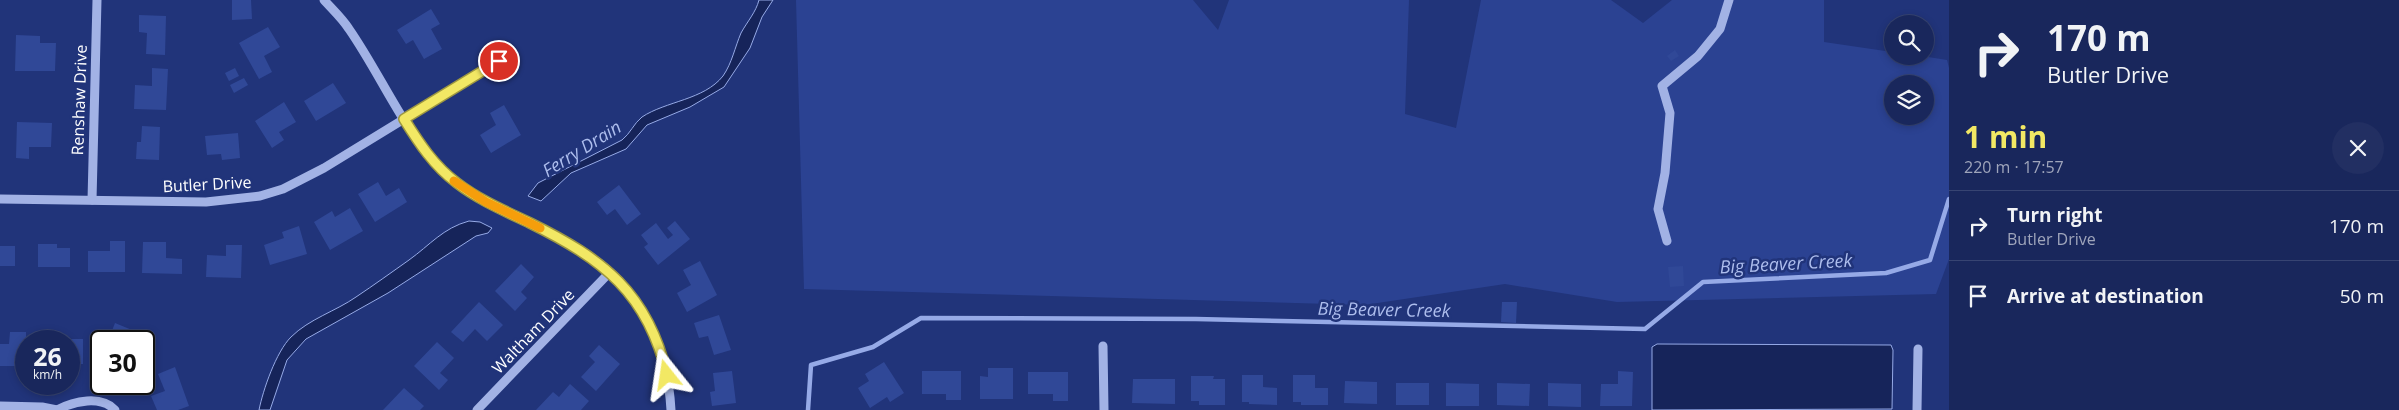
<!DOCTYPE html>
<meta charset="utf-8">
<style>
body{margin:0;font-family:"Open Sans",sans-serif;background:#222f62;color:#f1f3f6;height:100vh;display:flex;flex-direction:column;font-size:19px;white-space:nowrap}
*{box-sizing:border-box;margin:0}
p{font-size:16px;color:#9fa5bb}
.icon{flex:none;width:28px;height:28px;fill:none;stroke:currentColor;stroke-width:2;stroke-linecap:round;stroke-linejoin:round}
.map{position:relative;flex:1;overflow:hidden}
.details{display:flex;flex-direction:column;background:#19275c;width:450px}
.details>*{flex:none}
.guide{background:#19275c;color:#f1f3f6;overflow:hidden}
.fabs{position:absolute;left:1884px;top:15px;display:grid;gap:10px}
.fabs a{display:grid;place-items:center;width:50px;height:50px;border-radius:50%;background:#19275c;box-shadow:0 2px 8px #0003,0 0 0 1px #374472;font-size:25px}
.speed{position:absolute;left:15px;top:330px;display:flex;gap:10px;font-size:25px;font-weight:700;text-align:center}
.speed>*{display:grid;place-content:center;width:65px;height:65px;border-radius:50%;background:#19275c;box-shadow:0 2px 8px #0003,0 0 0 1px #374472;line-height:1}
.speed small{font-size:12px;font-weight:400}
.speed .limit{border:2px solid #111;border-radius:8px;background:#fff;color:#111}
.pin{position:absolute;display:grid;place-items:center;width:42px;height:42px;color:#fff;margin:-21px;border:2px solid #fff;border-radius:50%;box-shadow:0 1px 5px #0007}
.me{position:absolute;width:55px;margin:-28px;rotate:345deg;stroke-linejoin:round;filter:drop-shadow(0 0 4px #0008)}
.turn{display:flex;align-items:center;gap:18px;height:105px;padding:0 15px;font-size:22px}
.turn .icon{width:65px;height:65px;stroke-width:2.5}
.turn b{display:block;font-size:35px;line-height:42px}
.round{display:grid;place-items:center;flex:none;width:52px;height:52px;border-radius:26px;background:#222f62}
.overview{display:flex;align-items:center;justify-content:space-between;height:85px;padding:0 15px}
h1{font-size:30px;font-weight:700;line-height:38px;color:#f2e864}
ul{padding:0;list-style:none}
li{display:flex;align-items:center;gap:15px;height:70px;padding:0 15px;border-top:1px solid #374472}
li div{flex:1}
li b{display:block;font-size:19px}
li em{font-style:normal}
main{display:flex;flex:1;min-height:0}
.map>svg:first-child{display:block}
.green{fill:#2b4292;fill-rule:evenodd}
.water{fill:#16245a;stroke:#96aae7}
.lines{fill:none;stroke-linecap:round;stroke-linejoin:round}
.stream{stroke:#96aae7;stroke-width:4.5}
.building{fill:#304897}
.minor{stroke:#a2b2e5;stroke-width:9}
.route-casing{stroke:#9d9741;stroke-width:12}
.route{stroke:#f2e864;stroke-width:9}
.slow{stroke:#f59e0b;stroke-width:9}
.labels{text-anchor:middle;stroke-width:5;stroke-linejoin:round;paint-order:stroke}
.street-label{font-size:16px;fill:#fff;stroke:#21347a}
.water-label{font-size:18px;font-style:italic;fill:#adbded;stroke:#21347a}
</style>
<main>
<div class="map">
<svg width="1949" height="410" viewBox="0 0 1949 410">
<rect width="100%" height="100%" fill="#21347a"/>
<path class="green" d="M796 0H1193L1218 30 1229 0H1409L1405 114 1456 128 1481 0H1611L1643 23 1672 0H1824V42L1892 52V56H1922L1947 60 1949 68V259L1936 294 1617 302 1505 284 1364 305 804 289ZM1892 84H1925V116H1892Z"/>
<g class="water">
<path d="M759 0H773L762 17 750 48 724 87 690 107 647 125 626 149 571 173 541 201 528 196 538 183 622 140C630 134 634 123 642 117 666 101 704 100 723 76 732 63 735 47 741 33 747 22 756 12 759 0Z"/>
<path d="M469 221 480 222 492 228 488 233 476 236 388 293 306 339 287 360 270 410H259C263 390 276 352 291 337 309 319 336 311 356 297 374 285 392 272 409 260 430 245 443 228 469 221Z"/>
<polygon points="1657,344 1891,345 1893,350 1892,409 1652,410 1652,347"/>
</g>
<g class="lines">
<polyline class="stream" points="808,410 811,365 873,347 921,318 1196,319 1645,329 1703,282 1886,273 1930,260 1949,199"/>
</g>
<g class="building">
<polygon points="232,0 251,0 252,19 232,20"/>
<polygon points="431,9 440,24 431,29 442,49 424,59 413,40 406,44 397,30"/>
<polygon points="139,15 166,16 165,55 146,54 147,33 139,32"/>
<polygon points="268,27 280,47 264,56 272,72 259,79 239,43"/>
<polygon points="16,35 40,36 40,43 56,43 55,71 15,71"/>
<polygon points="1675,50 1679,56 1671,61 1667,56"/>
<polygon points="152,68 168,69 166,110 134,109 135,85 152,86"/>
<polygon points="235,68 239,76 229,81 225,73"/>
<polygon points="244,78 248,85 234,93 230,85"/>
<polygon points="333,83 346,103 316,121 304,101"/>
<polygon points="284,102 296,122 279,132 284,140 272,148 255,121"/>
<polygon points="504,105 521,135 491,153 480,135 496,125 490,113"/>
<polygon points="17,122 52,123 51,147 29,147 29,159 16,158"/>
<polygon points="142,126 160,127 159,160 136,159 137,142 141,142"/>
<polygon points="238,133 240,158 222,160 221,154 207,155 205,136"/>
<polygon points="378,182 386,196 399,188 407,202 375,222 358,194"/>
<polygon points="619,185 641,214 627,225 615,209 607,215 597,202"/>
<polygon points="350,208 363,231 330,250 314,222 332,211 335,217"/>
<polygon points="675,221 690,239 658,265 644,247 648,244 641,235 656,223 668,239 673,235 667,228"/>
<polygon points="299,226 307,254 270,265 264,245 284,238 282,232"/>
<polygon points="110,241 125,241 125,272 88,272 88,251 110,251"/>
<polygon points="143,242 166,242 166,258 182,259 182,274 142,273"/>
<polygon points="38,244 57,244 57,248 70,248 70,267 38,267"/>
<polygon points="226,245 242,245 241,278 206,277 207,255 226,256"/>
<rect x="0" y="246" width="15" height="20"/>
<polygon points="700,261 717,295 687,312 677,293 691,285 683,270"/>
<polygon points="521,264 534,277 521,292 527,298 515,311 495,291"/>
<polygon points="1683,266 1684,286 1670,287 1668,267"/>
<polygon points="479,302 503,325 487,341 475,329 463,342 451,332"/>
<polygon points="1502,302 1517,302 1516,323 1501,322"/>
<polygon points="719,315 731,350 714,355 708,336 699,338 694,323"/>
<polygon points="115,323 132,330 127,341 108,341"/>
<polygon points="10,332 26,332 26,366 0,366 0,344 9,344"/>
<polygon points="53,339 83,339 83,364 69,364 69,341 53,341"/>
<polygon points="437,342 454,358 440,373 448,380 439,390 414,366"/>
<polygon points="599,345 620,364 596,391 581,377 595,362 589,356"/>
<polygon points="884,362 904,393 890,402 887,397 870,408 858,388 869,381 865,374"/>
<polygon points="175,367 189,406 178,410 157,410 151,396 165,391 158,374"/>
<polygon points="988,368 1013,368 1013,399 980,399 980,376 988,377"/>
<polygon points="732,371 736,403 712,406 710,392 715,391 713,373"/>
<polygon points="922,371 961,371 961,400 946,400 946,394 922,394"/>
<polygon points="1618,371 1633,372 1632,406 1600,406 1601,384 1618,384"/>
<polygon points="1028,372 1068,372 1068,401 1053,401 1053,394 1028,394"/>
<polygon points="1242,375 1263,375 1263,387 1277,388 1277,405 1249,404 1249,402 1242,402"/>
<polygon points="1293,375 1315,375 1315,388 1328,388 1328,405 1301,405 1301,402 1293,402"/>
<polygon points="1191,376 1214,376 1213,379 1225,379 1225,405 1199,405 1199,401 1191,401"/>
<polygon points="1133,379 1175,379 1175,404 1132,403"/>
<polygon points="1345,381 1377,382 1377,404 1344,403"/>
<rect x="1396" y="383" width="33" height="22"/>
<polygon points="1446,383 1479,384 1479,406 1446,406"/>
<polygon points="1497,383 1530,384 1529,406 1497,405"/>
<polygon points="1548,383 1581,384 1581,407 1548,406"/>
<polygon points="570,384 589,401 581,410 536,410 553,392 559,397"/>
<polygon points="404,388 424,406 420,410 383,410"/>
</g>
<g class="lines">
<g class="minor">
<path d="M324 0C332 9 342 18 349 29 381 75 403 130 442 170 465 194 497 207 526 221 550 233 574 244 595 260 643 294 668 352 671 410"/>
<polyline points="0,199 206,202 260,196 283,189 324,168 499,61"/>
<polyline points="92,200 97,0"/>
<polyline points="1667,241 1658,209 1665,173 1670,113 1662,86 1698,56 1720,29 1729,0"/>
<polyline points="1103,346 1104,410"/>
<polyline points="0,406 42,407 57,410"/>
<path d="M57 410C74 401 101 395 115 410"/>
<polyline points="477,410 610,272"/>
<polyline points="1917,410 1918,349"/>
</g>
</g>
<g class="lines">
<defs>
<path id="route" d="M499 61 404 119C419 143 434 166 457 183 479 200 505 211 530 223 603 259 648 293 667 375"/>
</defs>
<use href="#route" class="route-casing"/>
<use href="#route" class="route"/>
<polyline class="slow" points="454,181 486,202 540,228"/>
</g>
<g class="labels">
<g class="street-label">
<text transform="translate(79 100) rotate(-88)" y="6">Renshaw Drive</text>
<text transform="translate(207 184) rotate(-3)" y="6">Butler Drive</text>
<text transform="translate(533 331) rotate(-46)" y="6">Waltham Drive</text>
</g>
<g class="water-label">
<text transform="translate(582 149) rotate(-32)" y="6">Ferry Drain</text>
<text transform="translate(1786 264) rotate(-3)" y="6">Big Beaver Creek</text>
<text transform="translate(1384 310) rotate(1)" y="6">Big Beaver Creek</text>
</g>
</g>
</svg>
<div class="fabs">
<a><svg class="icon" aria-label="search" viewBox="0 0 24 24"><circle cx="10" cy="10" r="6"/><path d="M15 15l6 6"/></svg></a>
<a><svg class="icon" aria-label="layers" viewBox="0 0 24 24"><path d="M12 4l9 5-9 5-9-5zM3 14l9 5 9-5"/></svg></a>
</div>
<div class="speed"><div>26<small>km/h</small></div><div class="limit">30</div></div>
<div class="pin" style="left:499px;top:61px;background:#d93025"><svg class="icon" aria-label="arrive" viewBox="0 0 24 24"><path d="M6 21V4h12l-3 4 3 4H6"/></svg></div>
<svg class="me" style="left:667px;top:375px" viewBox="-20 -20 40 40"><path d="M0-17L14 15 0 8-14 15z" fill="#f2e864" stroke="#fff" stroke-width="4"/></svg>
</div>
<section class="details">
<div class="guide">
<div class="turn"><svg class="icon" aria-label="right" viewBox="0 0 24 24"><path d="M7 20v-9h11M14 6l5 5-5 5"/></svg><div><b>170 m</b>Butler Drive</div></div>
</div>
<div class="overview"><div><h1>1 min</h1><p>220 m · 17:57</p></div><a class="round"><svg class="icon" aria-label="close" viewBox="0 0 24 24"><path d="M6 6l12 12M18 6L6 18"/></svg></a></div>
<ul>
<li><svg class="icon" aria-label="right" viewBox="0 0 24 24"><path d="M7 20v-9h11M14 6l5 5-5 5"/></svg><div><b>Turn right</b><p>Butler Drive</p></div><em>170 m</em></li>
<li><svg class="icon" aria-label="arrive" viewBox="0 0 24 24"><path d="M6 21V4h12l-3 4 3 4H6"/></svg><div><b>Arrive at destination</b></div><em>50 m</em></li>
</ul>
</section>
</main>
